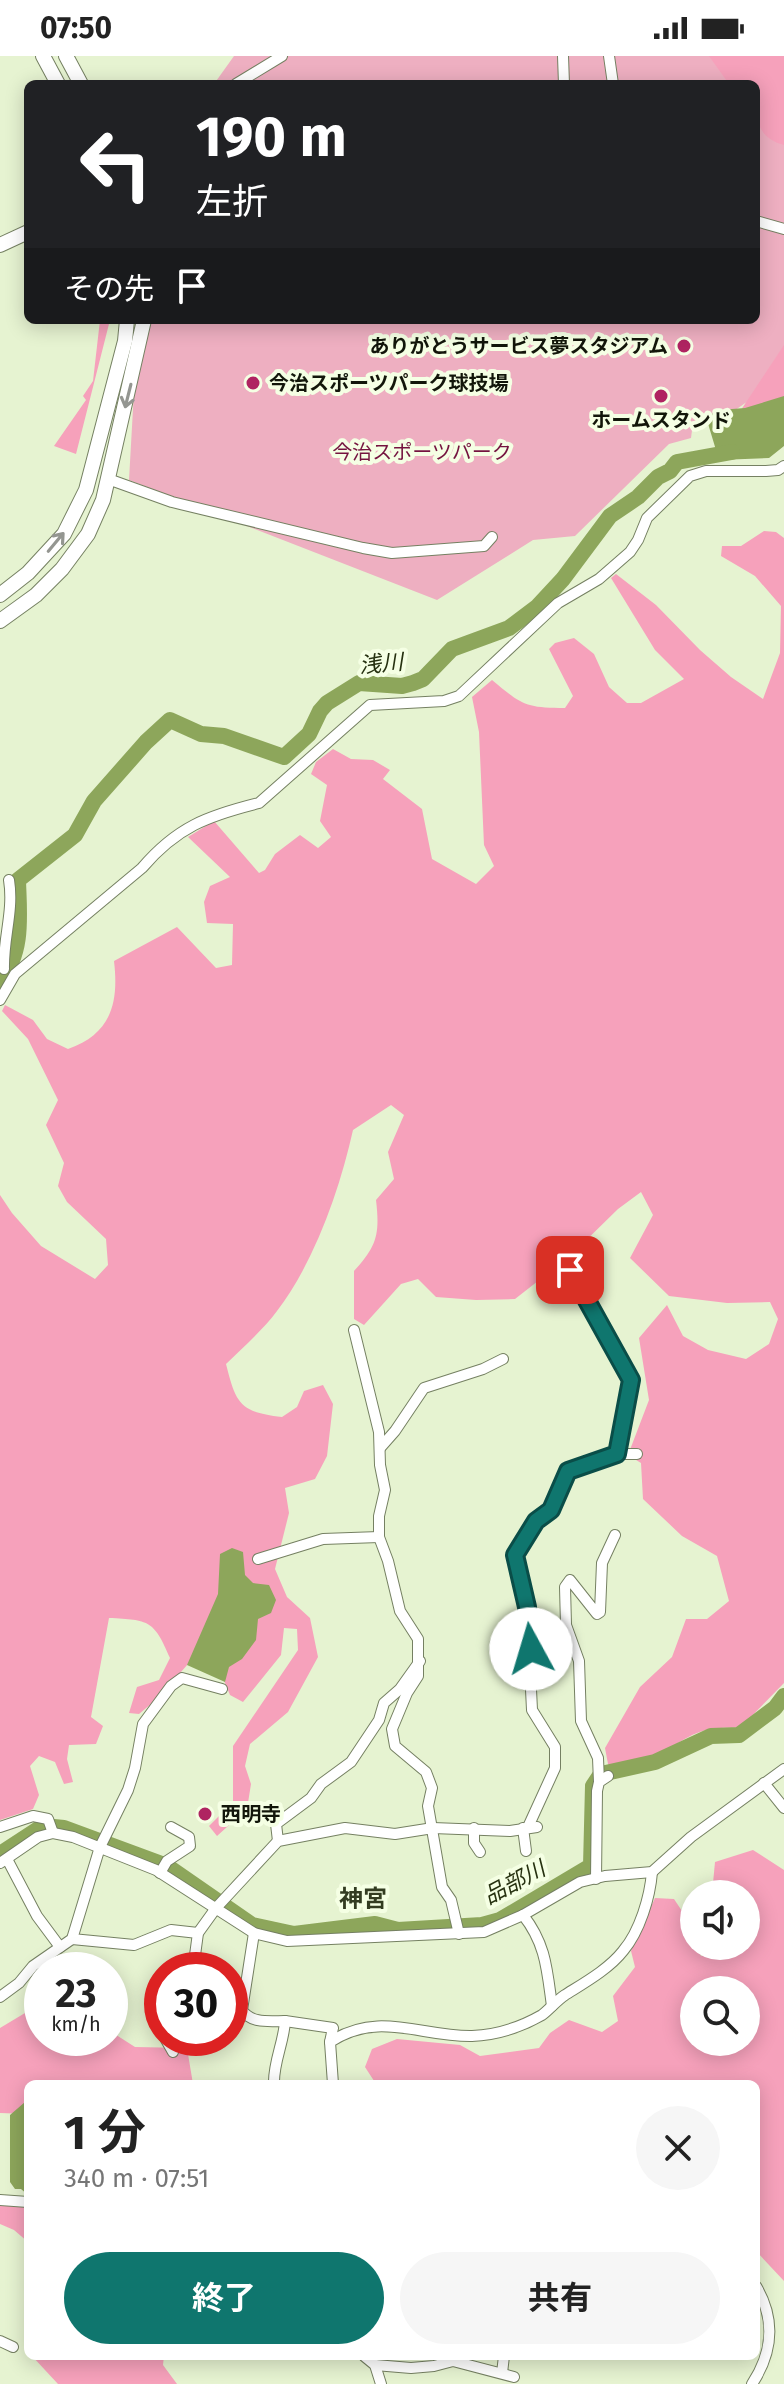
<!DOCTYPE html>
<html lang="ja">
<meta charset="utf-8">
<style>
body{margin:0;font-family:"Fira Sans","Noto Sans JP",sans-serif;background:#f6f6f6;color:#222;height:100vh;display:flex;flex-direction:column;font-size:30px;white-space:nowrap}
*{box-sizing:border-box;margin:0}
p{font-size:26px;color:#767676}
.icon{flex:none;width:44px;height:44px;fill:none;stroke:currentColor;stroke-width:2;stroke-linecap:round;stroke-linejoin:round}
.map{position:relative;flex:1;overflow:hidden}
.drawer{position:absolute;left:24px;top:2024px;width:736px;height:280px;display:flex;flex-direction:column;background:#fff;border-radius:12px;box-shadow:0 4px 20px #0003}
.drawer>*{flex:none}
.top-card{position:absolute;left:24px;top:24px;width:736px;height:244px;border-radius:12px;box-shadow:0 4px 20px #0003;background:#202124;color:#fff;overflow:hidden}
.tools{position:absolute;left:680px;top:1824px;display:grid;gap:16px}
.tools a{display:grid;place-items:center;width:80px;height:80px;border-radius:50%;background:#fff;box-shadow:0 4px 20px #0003;font-size:40px}
.speed{position:absolute;left:24px;top:1896px;display:flex;gap:16px;font-size:40px;font-weight:700;text-align:center}
.speed>*{display:grid;place-content:center;width:104px;height:104px;border-radius:50%;background:#fff;box-shadow:0 4px 20px #0003;line-height:1}
.speed small{font-size:20px;font-weight:400}
.speed .limit{border:12px solid #d22;background:#fff;color:#111}
.pin{position:absolute;display:grid;place-items:center;width:68px;height:68px;color:#fff;margin:-34px;border-radius:16px;box-shadow:0 4px 12px #0006}
.me{position:absolute;width:88px;margin:-44px;rotate:354deg;stroke-linejoin:round;filter:drop-shadow(0 0 6px #0008)}
.turn{display:flex;align-items:center;gap:28px;height:168px;padding:0 40px;font-size:36px}
.turn .icon{width:104px;height:104px;stroke-width:2.5}
.turn b{display:block;font-size:56px;line-height:68px}
.then{display:flex;align-items:center;height:76px;padding:0 40px;background:#0003;gap:16px;font-size:30px}
.round{display:grid;place-items:center;flex:none;width:84px;height:84px;border-radius:42px;background:#f6f6f6}
.overview{display:flex;align-items:center;justify-content:space-between;height:136px;padding:0 40px}
h1{font-size:48px;font-weight:700;line-height:60px}
.button{display:flex;gap:16px;margin-top:auto;padding:16px 40px}
.button a{flex:1;height:92px;border-radius:48px;background:#0f766e;color:#fff;font-size:32px;font-weight:700;line-height:92px;text-align:center}
.button a+a{background:#f6f6f6;color:#222}
.status{display:flex;justify-content:space-between;align-items:center;height:56px;padding:0 40px;background:#fff;direction:ltr}
.status svg{height:22px;fill:currentColor}
.map>svg:first-child{display:block}
.green{fill:#eeafc1}
.forest{fill:#f6a1bb;fill-rule:evenodd}
.water{fill:#8da65b}
.lines{fill:none;stroke-linecap:round;stroke-linejoin:round}
.river{stroke:#8da65b;stroke-width:16}
.street-casing{stroke:#758062;stroke-width:12}
.secondary-casing{stroke:#758062;stroke-width:16}
.street{stroke:#fff;stroke-width:10}
.secondary{stroke:#fff;stroke-width:14}
.oneway{stroke:#949691}
.route-casing{stroke:#0a4d48;stroke-width:20}
.route{stroke:#0f766e;stroke-width:14}
.poi-dot{fill:#af2461;stroke:#f5ffe4;stroke-width:3}
.labels{text-anchor:middle;stroke-width:8;stroke-linejoin:round;paint-order:stroke}
.poi-label{font-size:20px;font-weight:bold;fill:#12160a;stroke:#f5ffe4;text-anchor:start}
.park-label{font-size:20px;fill:#74133f;stroke:#f5ffe4}
.water-label{font-size:22px;font-style:italic;fill:#263110;stroke:#f5ffe4}
.quarter-label{font-size:24px;font-weight:bold;fill:#333c21;stroke:#f5ffe4}
</style>
<div class="status"><b>07:50</b><svg viewBox="0 0 49 12"><path d="M0 12V9h3v3zM5 12V6h3v6zM10 12V3h3v9zM15 12V0h3v12zM26 1h20v11H26zM47 4h2v5h-2z"/></svg></div>
<div class="map">
<svg width="784" height="2328" viewBox="0 0 784 2328">
<rect width="100%" height="100%" fill="#e6f3d1"/>
<polygon class="green" points="234,0 751,0 784,27 784,309 761,336 731,357 693,367 691,382 669,388 575,480 533,484 437,544 129,424 138,264 756,264 756,28 214,28"/>
<g class="forest">
<path d="M709 0H784V89C752 80 756 56 756 28H729Z"/>
<polygon points="100,264 110,264 76,398 54,390 86,344 83,340 93,325"/>
<polygon points="784,289 784,355 729,372"/>
<path d="M764 475 776 476 784 482V1627L740 1672C697 1670 692 1680 657 1699 641 1707 630 1704 615 1716L608 1708 605 1692 640 1631 672 1601 686 1563H707L729 1545 717 1500 682 1480 643 1443 641 1407 628 1399 649 1344 639 1282 667 1249 683 1280 708 1294 746 1303 769 1288 778 1263 770 1246 727 1247 669 1240 630 1202 653 1159 641 1136 618 1153 570 1200 515 1243 476 1244 436 1241 418 1223 401 1228 364 1269 354 1263V1215C377 1190 380 1178 376 1144L394 1123 388 1096 404 1059 391 1049 353 1074C340 1133 314 1207 277 1255 263 1274 243 1291 226 1308 236 1348 240 1356 282 1361L297 1351 304 1335 323 1329 333 1348 327 1400 315 1423 285 1432 289 1457 275 1513 287 1541 310 1562 318 1601 288 1656 250 1688 245 1710 251 1728 247 1753 217 1780 209 1770 233 1746V1690L298 1594 297 1573 284 1572 281 1599 243 1646 230 1639 220 1615 203 1591 158 1642 139 1658 129 1657 137 1631 159 1624 170 1602C154 1564 149 1564 109 1562L91 1661 103 1670 96 1688 69 1689 67 1703 73 1726 64 1728 55 1706 39 1700 30 1710 39 1739 33 1753 0 1764V1139L12 1157 41 1190 95 1223 108 1209 106 1183 67 1146 58 1130 64 1107 46 1069 58 1044 28 983 2 955 5 949 33 964 47 983 68 993C111 978 119 947 114 905L177 871 216 912 232 909 233 868 207 867 204 846 210 830 230 821 188 781 214 765 259 817 265 814 275 798 300 779 318 792 331 781 320 765 327 729 311 718 316 706 333 693 351 703 373 704 390 714 383 723 422 753 432 803 476 828 494 810 484 789 479 676 472 641 492 624C522 649 525 652 565 652L573 640 549 593 555 587 574 582 594 598 609 631 627 647H641L684 623 655 594 611 522 616 518 656 549 700 594 731 621 763 643 780 597 781 550 755 520 721 500 722 490H741Z"/>
<path d="M753 1794 784 1814V2225L756 2195V2028H376L365 2011 372 1993 397 1983 460 1989 480 2000 539 1992 550 1977 569 1964 602 1976 618 1965 613 1940 635 1911 631 1895 655 1842 674 1843 690 1867 694 1890H698L701 1900 714 1898 713 1890H746V1838H712L715 1806ZM694 1934H746V1986H694Z"/>
<polygon points="40,1948 42,1948 42,1982 110,1982 110,1975 135,1991 187,1992 193,2028 28,2028 28,2058 0,2057 0,1972"/>
<polygon points="28,2148 28,2186 14,2174 0,2168 0,2150"/>
<polygon points="32,2300 164,2300 163,2309 177,2328 58,2328"/>
</g>
<g class="water">
<polygon points="784,340 784,390 769,402 719,404 706,361 719,354 745,352"/>
<polygon points="232,1492 243,1496 245,1519 253,1527 269,1529 276,1544 271,1557 258,1563 256,1584 242,1603 229,1611 225,1626 187,1609 218,1538 220,1498"/>
<polygon points="25,2046 28,2046 28,2139 21,2133 15,2133 10,2126 10,2059"/>
</g>
<g class="lines">
<g class="river">
<path d="M0 925C24 896 19 859 18 824L75 779 94 745 146 686 170 664 201 678 224 680 284 701 309 678 320 655 327 647 359 627 402 630 413 627 423 623 452 593 509 572 537 551 563 523 610 460 638 441 658 421 670 415 677 406 732 396"/>
<polyline points="0,1798 43,1770 64,1772 167,1810 252,1869 294,1878 375,1868 398,1874 482,1869 500,1864 591,1810 593,1730 601,1718 655,1706 711,1680 739,1679 775,1652 784,1640"/>
</g>
<defs>
<g id="street">
<polyline points="563,0 564,28"/>
<polyline points="609,0 613,28"/>
<polyline points="236,28 282,0"/>
<polyline points="756,165 784,173"/>
<polyline points="108,423 172,446 363,492 392,497 484,490 492,481"/>
<path d="M4 913C3 882 14 855 9 824"/>
<path d="M0 944 15 918 142 812C177 771 207 760 259 747L370 649 444 645 459 640 558 547 599 523 630 496 638 484 647 462 690 420 706 415H766L778 414 784 410"/>
<polyline points="354,1274 379,1376 380,1409 385,1434 379,1460 379,1481 388,1505 400,1555 418,1583 418,1620 407,1637 392,1673 395,1690 426,1716 432,1732 428,1750 442,1831 451,1844 459,1878"/>
<polyline points="380,1392 395,1375 424,1332 483,1313 503,1303"/>
<polyline points="617,1398 637,1398"/>
<polyline points="258,1503 323,1483 379,1481"/>
<polyline points="599,1726 598,1702 581,1665 579,1605 566,1569 565,1531 570,1524 597,1558 600,1556 602,1507 615,1479"/>
<polyline points="764,1727 784,1752"/>
<polyline points="0,1771 33,1760 48,1763 53,1777"/>
<polyline points="528,1771 555,1712 555,1691 532,1654 527,1551 515,1499 536,1465 551,1454 568,1415 617,1398 631,1324 570,1214"/>
<polyline points="474,1772 474,1787 480,1796"/>
<polyline points="523,1772 526,1795"/>
<polyline points="278,1785 276,1768 311,1742 321,1728 351,1706 379,1664 384,1647 400,1633 420,1605"/>
<polyline points="7,1803 37,1860 60,1891"/>
<polyline points="0,1807 38,1781 53,1777 73,1781 156,1814 254,1877 287,1885 484,1876 523,1859 580,1826 605,1820 652,1816 691,1781 784,1713"/>
<polyline points="160,1817 167,1805 190,1790 189,1781 171,1771"/>
<polyline points="596,1823 597,1735 599,1726 608,1720"/>
<path d="M523 1859C546 1888 547 1914 552 1950"/>
<path d="M254 1877 242 1954C251 1968 270 1965 285 1965 284 1986 273 2007 274 2028"/>
<polyline points="72,1883 134,1889 171,1874 198,1877"/>
<polyline points="194,1909 226,1914"/>
<polyline points="193,1914 198,1877 216,1852 278,1785 345,1772 395,1778 433,1772 510,1775 537,1771"/>
<polyline points="230,1935 244,1937"/>
<polyline points="0,1941 19,1927 33,1910 72,1883 100,1791 128,1734 135,1712 143,1668 171,1630 182,1622 222,1633"/>
<polyline points="285,1965 333,1972 330,1986"/>
<polyline points="165,1982 173,1996"/>
<path d="M333 2028 330 1986C379 1954 421 1981 472 1980 496 1979 521 1971 542 1959 550 1953 556 1945 565 1939 584 1927 609 1913 623 1895 640 1875 650 1841 652 1816"/>
<polyline points="0,2144 28,2146"/>
<polyline points="0,2285 13,2291"/>
<polyline points="364,2300 375,2309 381,2328"/>
<polyline points="375,2309 411,2312 434,2310 453,2305 514,2321"/>
<polyline points="502,2317 504,2300"/>
<path d="M752 2328C773 2296 776 2264 756 2230"/>
</g>
<g id="secondary">
<polyline points="43,0 58,28"/>
<polyline points="66,0 81,28"/>
<polyline points="0,189 28,176"/>
<polyline points="0,539 28,517 64,478 86,434 125,285 127,264"/>
<polyline points="0,565 36,539 62,513 88,478 103,444 144,264"/>
</g>
</defs>
<use href="#street" class="street-casing"/>
<use href="#secondary" class="secondary-casing"/>
<use href="#street" class="street"/>
<use href="#secondary" class="secondary"/>
</g>
<defs><path id="oneway-shaft" d="M-6 0H5M1.5-3L5.5 0L1.5 3" fill="none" stroke-width="1.6" stroke-linecap="round" stroke-linejoin="round" transform="scale(2)"/></defs>
<g class="oneway">
<use href="#oneway-shaft" transform="translate(128 340) rotate(104)"/>
<use href="#oneway-shaft" transform="translate(56 486) rotate(-50)"/>
</g>
<g class="lines">
<defs>
<polyline id="route" points="531,1593 527,1551 515,1499 536,1465 551,1454 568,1415 617,1398 631,1324 570,1214"/>
</defs>
<use href="#route" class="route-casing"/>
<use href="#route" class="route"/>
</g>
<g class="poi-dot">
<circle cx="684" cy="290" r="8"/>
<circle cx="253" cy="327" r="8"/>
<circle cx="661" cy="340" r="8"/>
<circle cx="205" cy="1758" r="8"/>
</g>
<g class="labels">
<g class="poi-label">
<text x="668" y="297" text-anchor="end">ありがとうサービス夢スタジアム</text>
<text x="269" y="334">今治スポーツパーク球技場</text>
<text x="661" y="371" text-anchor="middle">ホームスタンド</text>
<text x="221" y="1765">西明寺</text>
</g>
<g class="park-label">
<text x="422" y="403">今治スポーツパーク</text>
</g>
<g class="water-label">
<text transform="translate(381 607) rotate(-5)" y="8">浅川</text>
<text transform="translate(514 1826) rotate(-28)" y="8">品部川</text>
</g>
<g class="quarter-label">
<text x="363" y="1851">神宮</text>
</g>
</g>
</svg>
<div class="tools">
<a><svg class="icon" aria-label="sound" viewBox="0 0 24 24"><path d="M4 9h4l5-4v14l-5-4H4zM17 9q2 3 0 6"/></svg></a>
<a><svg class="icon" aria-label="search" viewBox="0 0 24 24"><circle cx="10" cy="10" r="6"/><path d="M15 15l6 6"/></svg></a>
</div>
<div class="speed"><div>23<small>km/h</small></div><div class="limit">30</div></div>
<div class="pin" style="left:570px;top:1214px;background:#d93025"><svg class="icon" aria-label="arrive" viewBox="0 0 24 24"><path d="M6 21V4h12l-3 4 3 4H6"/></svg></div>
<svg class="me" style="left:531px;top:1593px" viewBox="-20 -20 40 40"><circle r="19" fill="#fff"/><path d="M0-13L10 11 0 6-10 11z" fill="#0f766e"/></svg>
<div class="top-card">
<div class="turn"><svg class="icon" aria-label="left" viewBox="0 0 24 24"><path d="M17 20v-9H6M10 6l-5 5 5 5"/></svg><div><b>190 m</b>左折</div></div>
<div class="then">その先<svg class="icon" aria-label="arrive" viewBox="0 0 24 24"><path d="M6 21V4h12l-3 4 3 4H6"/></svg></div>
</div>
<section class="drawer">
<div class="overview"><div><h1>1 分</h1><p>340 m · 07:51</p></div><a class="round"><svg class="icon" aria-label="close" viewBox="0 0 24 24"><path d="M6 6l12 12M18 6L6 18"/></svg></a></div>
<div class="button"><a>終了</a><a>共有</a></div>
</section>
</div>
